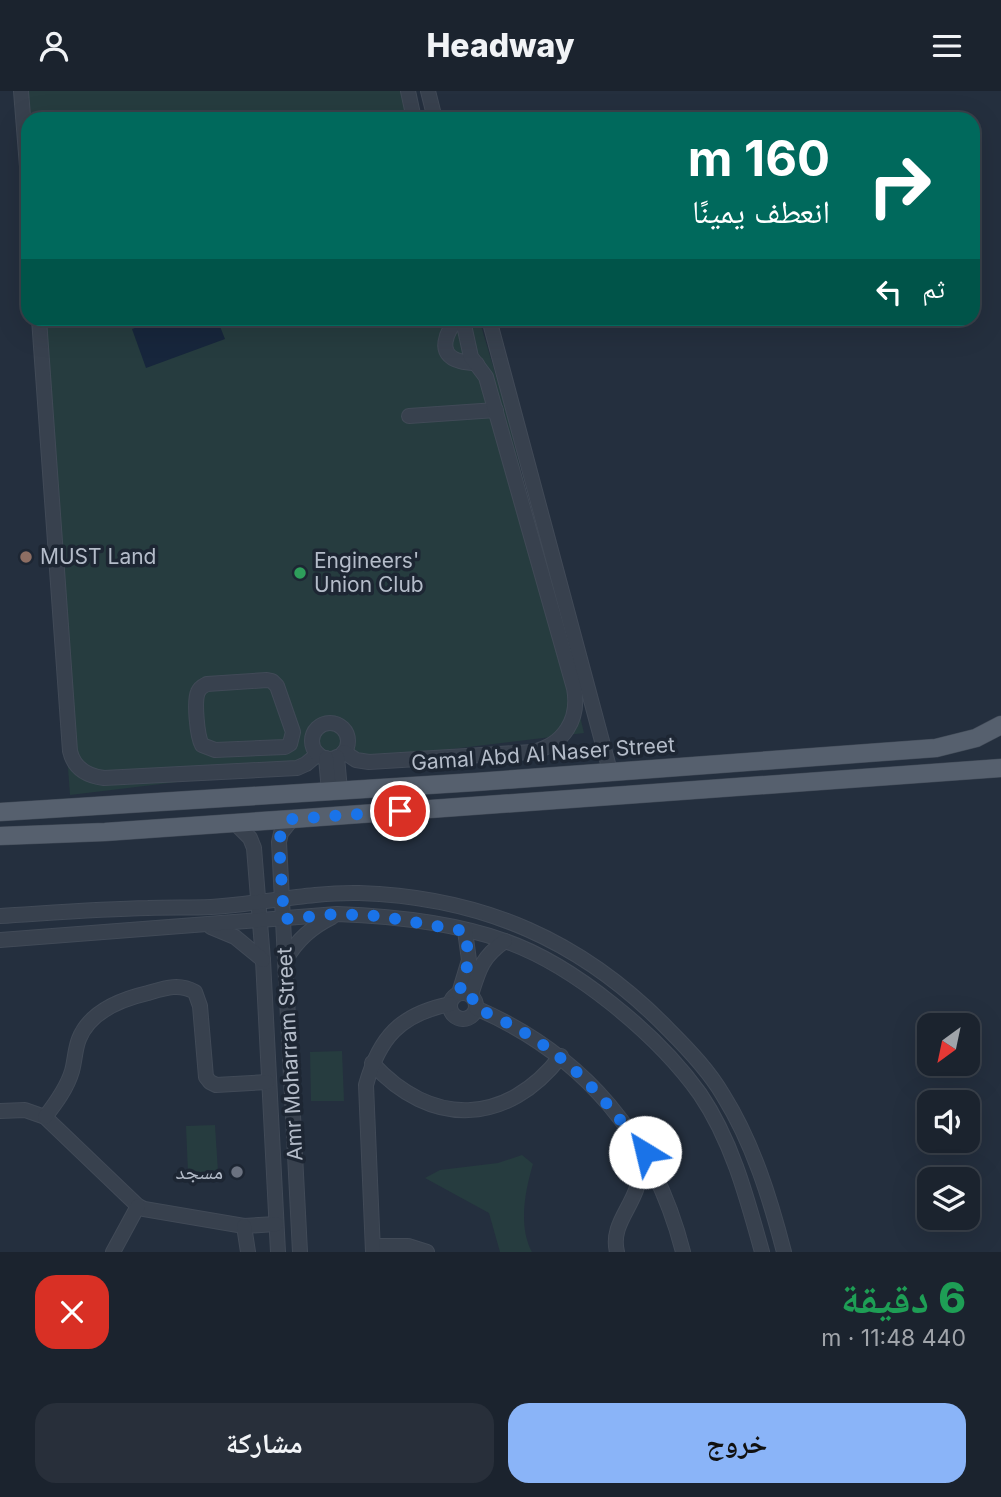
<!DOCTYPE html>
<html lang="ar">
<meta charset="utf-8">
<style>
body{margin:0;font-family:Inter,"Noto Naskh Arabic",sans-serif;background:#282f3a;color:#f1f3f6;direction:rtl;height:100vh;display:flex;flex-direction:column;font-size:26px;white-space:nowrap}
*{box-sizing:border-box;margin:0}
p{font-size:23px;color:#a0a4aa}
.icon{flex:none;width:38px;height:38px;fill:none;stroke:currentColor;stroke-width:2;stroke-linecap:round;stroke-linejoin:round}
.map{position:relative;height:1161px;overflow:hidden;direction:ltr}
.drawer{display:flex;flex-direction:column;background:#1b232e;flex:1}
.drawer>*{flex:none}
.guide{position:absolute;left:21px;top:21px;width:959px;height:214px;border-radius:21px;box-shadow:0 7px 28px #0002,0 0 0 2px #39404a;direction:rtl;background:#00695c;color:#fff;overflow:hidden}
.needle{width:46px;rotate:213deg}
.tools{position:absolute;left:917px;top:922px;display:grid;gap:14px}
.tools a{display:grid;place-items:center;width:63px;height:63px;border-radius:14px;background:#1b232e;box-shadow:0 7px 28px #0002,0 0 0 2px #39404a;font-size:35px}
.pin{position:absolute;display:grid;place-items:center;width:60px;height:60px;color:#fff;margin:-30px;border:4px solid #fff;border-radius:50%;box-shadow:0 2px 7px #0007}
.me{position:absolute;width:77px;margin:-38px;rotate:324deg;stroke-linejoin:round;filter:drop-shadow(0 0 5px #0008)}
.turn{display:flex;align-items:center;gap:24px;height:147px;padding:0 35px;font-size:32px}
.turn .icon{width:91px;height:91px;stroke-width:2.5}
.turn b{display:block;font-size:49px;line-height:60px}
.then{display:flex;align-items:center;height:66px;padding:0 35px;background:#0003;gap:14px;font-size:26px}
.round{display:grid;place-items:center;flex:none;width:74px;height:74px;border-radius:21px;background:#282f3a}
.headline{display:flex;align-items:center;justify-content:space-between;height:119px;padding:0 35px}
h1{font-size:42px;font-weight:800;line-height:52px;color:#1e9e55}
.button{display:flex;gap:14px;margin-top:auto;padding:14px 35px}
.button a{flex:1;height:80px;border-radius:21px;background:#8ab4f8;color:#111;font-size:28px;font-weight:800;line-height:80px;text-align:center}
.button a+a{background:#282f3a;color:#f1f3f6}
header{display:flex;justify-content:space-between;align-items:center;height:91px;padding:0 35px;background:#1b232e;font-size:32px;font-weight:800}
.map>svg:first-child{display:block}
.green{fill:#263c3f}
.water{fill:#17263c}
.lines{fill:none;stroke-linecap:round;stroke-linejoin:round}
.minor-casing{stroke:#414a57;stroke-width:16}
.major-casing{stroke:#414a57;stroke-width:19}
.minor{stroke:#38414e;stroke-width:14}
.major{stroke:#56606e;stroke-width:18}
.route{stroke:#1a73e8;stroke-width:12;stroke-dasharray:0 21.6}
.education-dot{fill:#8d6e63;stroke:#1d2633;stroke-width:2.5}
.leisure-dot{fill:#2e9e5b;stroke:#1d2633;stroke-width:2.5}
.worship-dot{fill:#6b7280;stroke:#1d2633;stroke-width:2.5}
.labels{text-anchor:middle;stroke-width:7;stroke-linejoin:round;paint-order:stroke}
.poi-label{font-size:21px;fill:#b4bcc9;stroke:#1d2633;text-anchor:start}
.street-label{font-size:21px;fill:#b4bcc9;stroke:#1d2633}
</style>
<header><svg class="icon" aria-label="menu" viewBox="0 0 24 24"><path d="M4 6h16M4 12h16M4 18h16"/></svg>Headway<svg class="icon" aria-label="person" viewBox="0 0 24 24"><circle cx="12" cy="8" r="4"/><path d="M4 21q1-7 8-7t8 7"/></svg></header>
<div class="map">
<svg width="1001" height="1161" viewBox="0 0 1001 1161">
<rect width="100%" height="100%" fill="#242f3e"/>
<g class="green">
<polygon points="18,0 411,0 419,28 28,28 28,133"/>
<polygon points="35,228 479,228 507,322 584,642 70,704"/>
<polygon points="342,960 344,1010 311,1010 310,961"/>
<polygon points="215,1034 218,1081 188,1082 186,1035"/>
<path d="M522 1064 533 1073C525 1100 518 1135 532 1161H500L489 1122 425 1087 440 1079 498 1072Z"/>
</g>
<polygon class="water" points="161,228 217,228 225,248 146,277 132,238"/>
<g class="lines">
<defs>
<g id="minor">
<polyline points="21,0 28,88"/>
<polyline points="408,0 414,28"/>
<polyline points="428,0 435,28"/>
<path d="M39 228 70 660C74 677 87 685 104 687L297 677 306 673 318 663"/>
<path d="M458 228C447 239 435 264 460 270 465 272 471 271 477 273"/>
<polyline points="489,228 610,680"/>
<polyline points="409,325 496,319"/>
<path d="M267 589 272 590 277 595 293 641 290 653 285 656 215 659 202 654C197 645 194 610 198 601 200 596 203 595 207 593Z"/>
<circle cx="330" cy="650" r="18"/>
<path d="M344 661 356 669 369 671 532 661C564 654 580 628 574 597L486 286 471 266 464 234 465 228"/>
<polyline points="337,666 340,699"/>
<polyline points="326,667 329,700"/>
<polyline points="292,728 281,742 279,751 300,1161"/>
<polyline points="235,732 250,747 254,757 263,869 278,1161"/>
<path d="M0 825C49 822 99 818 148 817 169 816 190 817 211 816 260 813 310 801 359 802 483 806 583 850 669 939 689 959 709 980 723 1004 753 1052 770 1107 784 1161"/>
<polyline points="211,836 235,846 263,869"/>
<path d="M0 849 337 823C390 825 455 832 505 850 574 874 658 944 700 1003 732 1050 747 1107 762 1161"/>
<path d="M286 868C298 848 312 836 332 826"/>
<circle cx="463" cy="915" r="13"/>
<polyline points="459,902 469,869 465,840"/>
<path d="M471 904C479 878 482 866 505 850"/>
<path d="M476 917C584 964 654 1047 683 1161"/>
<path d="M372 972C431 1037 507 1035 561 965"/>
<polyline points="0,1020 25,1019 45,1026 138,1115 144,1118 244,1135 276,1133"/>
<path d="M45 1026C56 1012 67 997 72 980 75 969 75 958 79 948 90 920 122 908 148 902 165 897 179 892 195 901L200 915 206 986 210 991 216 994 267 991"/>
<polyline points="244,1135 248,1161"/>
<polyline points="373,1155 408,1155 427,1161"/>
<polyline points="113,1161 138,1115"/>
<path d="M373 1161 366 994C379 947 400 923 450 913"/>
<path d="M617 1161C611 1137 628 1121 636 1099 640 1087 642 1074 645 1061"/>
</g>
<g id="major">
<polyline points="0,721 476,691 936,657 976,647 1001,634"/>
<polyline points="0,745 105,741 292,728 1001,677"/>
</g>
</defs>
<use href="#minor" class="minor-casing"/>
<use href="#major" class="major-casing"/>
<use href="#minor" class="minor"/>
<use href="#major" class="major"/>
</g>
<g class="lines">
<path class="route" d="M400 720 292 728 281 742 279 751 284 828 337 823 379 825 465 840 469 869 459 902 471 904 476 917C558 953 592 991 645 1061"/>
</g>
<circle class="education-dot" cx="26" cy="466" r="7"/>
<circle class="leisure-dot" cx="300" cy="482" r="7"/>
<circle class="worship-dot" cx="237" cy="1081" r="7"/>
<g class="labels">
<g class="poi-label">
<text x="40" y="473">MUST Land</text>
<text x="314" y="477">Engineers'<tspan x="314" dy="24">Union Club</tspan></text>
<text x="223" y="1088" text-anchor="end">مسجد</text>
</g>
<g class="street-label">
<text transform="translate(543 663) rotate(-4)" y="7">Gamal Abd Al Naser Street</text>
<text transform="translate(290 963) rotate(-93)" y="7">Amr Moharram Street</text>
</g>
</g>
</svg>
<div class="tools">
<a><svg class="needle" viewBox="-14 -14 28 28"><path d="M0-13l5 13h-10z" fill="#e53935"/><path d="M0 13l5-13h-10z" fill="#a0a4aa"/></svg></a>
<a><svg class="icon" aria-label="sound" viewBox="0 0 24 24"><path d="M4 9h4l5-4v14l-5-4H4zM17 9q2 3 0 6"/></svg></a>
<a><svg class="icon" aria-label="layers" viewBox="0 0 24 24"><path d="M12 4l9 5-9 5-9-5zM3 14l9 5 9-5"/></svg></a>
</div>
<div class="pin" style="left:400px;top:720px;background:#d93025"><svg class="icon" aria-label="arrive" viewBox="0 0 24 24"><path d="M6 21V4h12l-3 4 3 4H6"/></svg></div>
<svg class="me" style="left:645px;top:1061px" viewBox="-20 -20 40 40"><circle r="19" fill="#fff"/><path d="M0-13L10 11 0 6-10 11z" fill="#1a73e8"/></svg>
<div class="guide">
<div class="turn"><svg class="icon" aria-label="right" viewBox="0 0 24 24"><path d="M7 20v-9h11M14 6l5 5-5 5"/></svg><div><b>160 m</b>انعطف يمينًا</div></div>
<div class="then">ثم<svg class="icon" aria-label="left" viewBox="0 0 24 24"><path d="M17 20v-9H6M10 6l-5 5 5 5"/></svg></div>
</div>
</div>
<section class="drawer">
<div class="headline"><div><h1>6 دقيقة</h1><p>440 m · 11:48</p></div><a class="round" style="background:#d93025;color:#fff"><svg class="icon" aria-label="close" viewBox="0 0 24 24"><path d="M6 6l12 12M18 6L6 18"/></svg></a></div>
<div class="button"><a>خروج</a><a>مشاركة</a></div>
</section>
